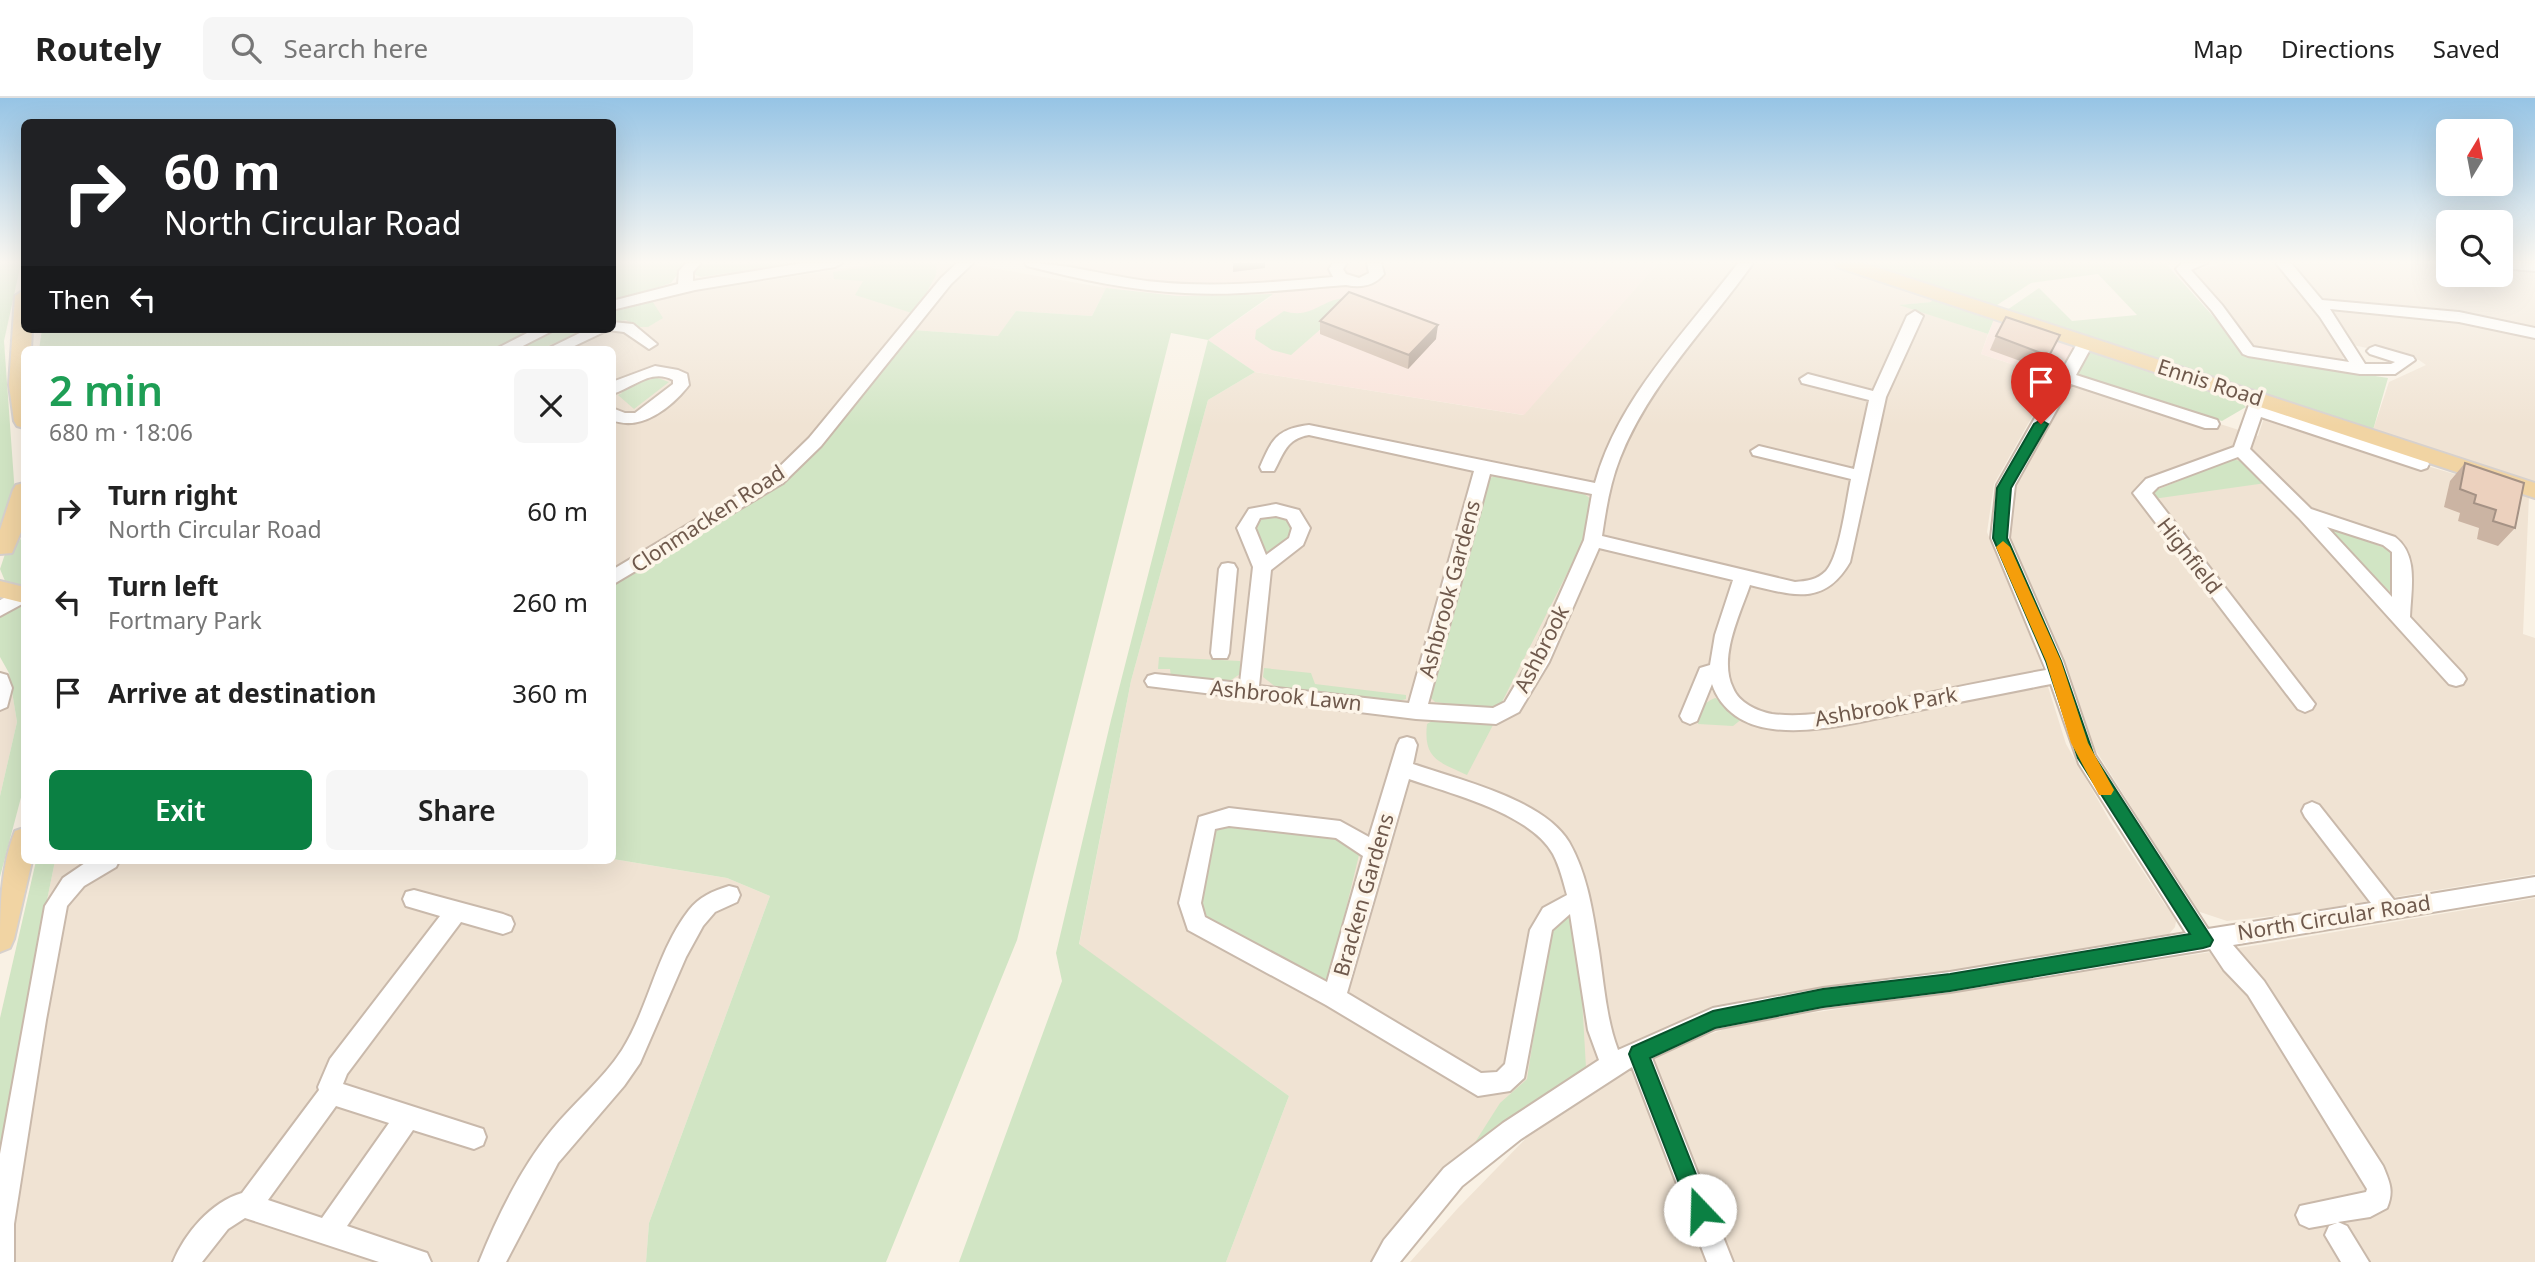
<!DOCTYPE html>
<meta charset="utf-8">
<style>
body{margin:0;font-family:"Noto Sans",sans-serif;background:#f6f6f6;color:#222;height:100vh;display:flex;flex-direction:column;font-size:26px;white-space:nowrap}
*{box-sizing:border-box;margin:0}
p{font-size:23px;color:#767676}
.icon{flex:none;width:38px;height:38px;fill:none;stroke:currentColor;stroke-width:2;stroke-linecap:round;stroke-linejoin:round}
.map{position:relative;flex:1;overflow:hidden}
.panel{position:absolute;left:21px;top:248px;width:595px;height:518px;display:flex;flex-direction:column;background:#fff;border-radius:10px;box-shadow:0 7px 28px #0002}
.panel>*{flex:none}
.banner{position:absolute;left:21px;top:21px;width:595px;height:214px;border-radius:10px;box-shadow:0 7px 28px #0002;background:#202124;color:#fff;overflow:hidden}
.needle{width:46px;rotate:10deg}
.controls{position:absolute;left:2436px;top:21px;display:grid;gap:14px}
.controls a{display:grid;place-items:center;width:77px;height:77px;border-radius:10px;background:#fff;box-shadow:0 7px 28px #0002;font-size:35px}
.pin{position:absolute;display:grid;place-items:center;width:60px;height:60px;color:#fff;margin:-72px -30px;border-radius:50% 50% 50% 0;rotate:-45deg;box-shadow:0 0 7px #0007}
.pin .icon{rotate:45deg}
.me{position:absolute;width:77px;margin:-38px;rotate:339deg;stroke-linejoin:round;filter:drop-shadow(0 0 5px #0008)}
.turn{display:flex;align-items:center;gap:24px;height:147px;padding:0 28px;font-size:32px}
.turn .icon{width:91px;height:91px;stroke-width:2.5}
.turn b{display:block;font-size:49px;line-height:60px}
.then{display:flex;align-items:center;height:66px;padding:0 28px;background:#0003;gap:14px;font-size:26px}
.round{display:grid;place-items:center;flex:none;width:74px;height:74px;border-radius:10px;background:#f6f6f6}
.headline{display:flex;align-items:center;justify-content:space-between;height:119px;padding:0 28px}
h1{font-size:42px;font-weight:600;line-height:52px;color:#1e9e55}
.action{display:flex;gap:14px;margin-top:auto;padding:14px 28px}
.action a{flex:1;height:80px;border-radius:10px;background:#0b8043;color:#fff;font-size:28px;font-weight:600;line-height:80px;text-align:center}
.action a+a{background:#f6f6f6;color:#222}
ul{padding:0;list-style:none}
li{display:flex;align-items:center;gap:21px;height:91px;padding:0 28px}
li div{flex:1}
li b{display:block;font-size:26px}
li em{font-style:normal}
header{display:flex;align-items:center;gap:42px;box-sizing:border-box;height:98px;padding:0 35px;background:#fff;border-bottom:2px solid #e0e0e0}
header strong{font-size:33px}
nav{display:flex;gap:38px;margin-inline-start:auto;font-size:24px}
.search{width:490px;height:63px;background:#f6f6f6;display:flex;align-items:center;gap:18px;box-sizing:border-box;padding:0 24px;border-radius:10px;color:#767676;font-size:26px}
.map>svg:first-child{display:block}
.residential{fill:#f0e3d3}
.commercial{fill:#f9e2d9}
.green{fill:#d1e5c4}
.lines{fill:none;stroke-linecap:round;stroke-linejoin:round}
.minor-casing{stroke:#c9b9ab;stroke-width:4}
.major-casing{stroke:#d7d1cd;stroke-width:4}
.minor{fill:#fff;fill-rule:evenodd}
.major{fill:#f1d4a3;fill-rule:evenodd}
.wall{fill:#cbb4a3}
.shaded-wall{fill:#a59285}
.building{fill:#ecd1be;stroke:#a59285;stroke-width:2}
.route{fill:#0b8043;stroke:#07532c;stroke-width:2}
.slow{fill:#f59e0b}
.labels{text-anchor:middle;stroke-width:7;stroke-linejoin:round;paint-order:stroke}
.street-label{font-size:21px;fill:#6f594c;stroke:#fdf5e9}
</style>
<header>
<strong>Routely</strong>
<div class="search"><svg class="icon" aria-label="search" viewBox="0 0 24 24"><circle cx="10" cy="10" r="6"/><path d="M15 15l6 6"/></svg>Search here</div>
<nav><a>Map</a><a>Directions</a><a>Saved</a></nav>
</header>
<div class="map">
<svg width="2535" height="1164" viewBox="0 0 2535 1164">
<rect width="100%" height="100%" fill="#f9f1e4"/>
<g class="residential">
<polygon points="878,165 964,165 1106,190 1092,218 1016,213 999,238 913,232 772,377 613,474 612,252 507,252 558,231 612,231 613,211 651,201"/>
<polygon points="1658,165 1828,165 1933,199 1931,204 1901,207 1988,236 1981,256 2054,280 1994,386 1987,434 2040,563 2066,646 2110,723 2165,807 2177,818 2175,829 2169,836 2130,843 1734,909 1547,1010 1372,1164 1226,1164 1289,998 1079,847 1131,583 1208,302 1255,274 1523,317"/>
<polygon points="2227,165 2448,165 2448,177 2501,177 2501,165 2535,165 2535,386 2373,332 2389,284 2426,267 2419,262 2336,243 2345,257 2342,263 2261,253 2253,249 2224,210 2192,176 2196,172"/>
<polygon points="2075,287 2212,332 2220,326 2258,338 2264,320 2529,398 2523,536 2535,540 2535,776 2291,816 2227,823 2197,813 2093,648 2082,623 2068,576 2012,450 2009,427 2014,392 2070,289"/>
<polygon points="9,575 17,624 0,698 0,581"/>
<polygon points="613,761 727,780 770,798 649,1125 646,1164 7,1164 45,812 55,763"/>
<polygon points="2535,800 2535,1164 1410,1164 1458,1110 1532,1034 1626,972 1668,951 1739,926 2264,846"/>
</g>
<g class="commercial">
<polygon points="1042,165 1658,165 1524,317 1255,274 1208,242 1272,198 1178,198 1106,190"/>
<polygon points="1994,221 2075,248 2055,280 1981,256"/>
</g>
<g class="green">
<polygon points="0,165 21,165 4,243 15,397 0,428"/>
<polygon points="612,165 686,165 671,185 613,204"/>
<path d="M749 165H795L701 179 691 175C703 159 731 170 749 165Z"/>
<polygon points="895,165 937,165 936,177 915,216 855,197 863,183 834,181 833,174"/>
<polygon points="1859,165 2172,165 2167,167 2246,255 2264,261 2388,280 2373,332 2007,212 2039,190 2072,223 2137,217 2098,176 2031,185 1994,209"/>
<polygon points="1106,190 1178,198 1273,196 1208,242 1255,274 1208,302 1131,583 1079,846 1289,998 1226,1164 959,1164 1062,883 1056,855 1111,622 1208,242 1171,235 1017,842 886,1164 646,1164 649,1125 770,798 727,780 613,761 613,485 636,474 780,383 913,232 998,238 1016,213 1092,218"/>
<polygon points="1933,199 1994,221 1988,236 1899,207 1931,204"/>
<path d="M1348 200 1354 202 1291 257 1272 252 1255 241 1256 232 1284 213C1313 222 1321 200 1348 200Z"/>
<polygon points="651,201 663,220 648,229 639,229 626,222 613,224 613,211"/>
<polygon points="42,231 538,231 494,252 39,252"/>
<polygon points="558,231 586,231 539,252 507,252"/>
<polygon points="2086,252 2242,305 2246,309 2222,323 2078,278 2076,275"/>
<polygon points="655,279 669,284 634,311 618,297 622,295 620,293 647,280 650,282"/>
<polygon points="2233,361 2246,365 2266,385 2153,401 2152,397 2154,393"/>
<polygon points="1497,377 1582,394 1592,402 1586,438 1502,604 1490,611 1435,604 1429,598 1486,382"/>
<polygon points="1284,417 1291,426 1291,438 1273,454 1263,455 1252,423 1257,419"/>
<polygon points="2325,427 2390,452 2393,456 2394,498"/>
<polygon points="24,438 24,490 5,483 0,471 5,456"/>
<polygon points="15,508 24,509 24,688 0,779 0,698 17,624 9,575 0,559 0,520"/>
<polygon points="1159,559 1240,563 1240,576 1228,584 1171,579 1170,571 1158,571"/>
<polygon points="1264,570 1311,575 1315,586 1406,597 1406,601 1395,604 1277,590 1263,579"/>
<path d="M1715 600 1722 602 1743 620 1733 628 1698 626C1700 613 1702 605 1715 600Z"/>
<path d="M1437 620 1493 627 1467 677C1439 664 1423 661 1427 626Z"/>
<polygon points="1229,725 1336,740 1359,757 1329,881 1313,882 1205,821 1200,809 1213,733"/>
<polygon points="36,763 55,763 45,812 0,1164 0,920"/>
<polygon points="1565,816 1575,819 1578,829 1586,970 1465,1060 1500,1005 1527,981 1549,839 1557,821"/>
</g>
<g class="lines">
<defs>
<g id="minor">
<polygon points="686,165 701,165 693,174 693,183 803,165 842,165 835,169 695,192 612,212 612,203 678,186 679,173"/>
<polygon points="957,165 973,165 951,186 821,348 783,385 612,487 612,472 771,377 809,340 941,180"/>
<path d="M1025 165C1069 165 1112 180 1157 184 1216 190 1274 184 1333 179L1329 171 1333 165H1347L1343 171 1346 176 1359 180 1369 175 1367 165H1381L1384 176C1374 188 1361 190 1346 187 1292 191 1239 198 1185 195 1132 193 1079 181 1027 168Z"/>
<path d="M1738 165H1753C1708 229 1649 286 1620 360 1610 385 1606 411 1602 438L1795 484C1807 483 1817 482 1826 473 1840 457 1846 404 1851 381L1753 357 1751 353 1759 348 1854 371 1869 302 1802 285 1800 281 1808 276 1873 293 1907 218 1915 213 1923 218 1886 299 1850 464C1824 509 1792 497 1750 487 1740 516 1718 560 1733 590 1739 605 1757 613 1772 616 1813 621 1859 609 1899 601 1948 591 1997 581 2046 572L1991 440 1997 387 2078 244 2086 239 2094 244 2076 277 2217 322 2219 326 2217 330H2205L2071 286 2015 387 2009 440 2063 563 2095 657 2208 831 2371 805 2305 719 2302 713 2305 707 2312 704 2319 707 2394 802 2535 779V797L2233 847 2264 883 2383 1068C2390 1085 2394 1093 2387 1110L2370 1119 2338 1124 2347 1128 2369 1164H2341L2325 1137 2329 1128 2337 1125 2309 1130 2300 1126 2296 1117 2300 1108 2366 1094 2367 1091 2248 897 2224 872 2210 851 1950 894 1823 910 1715 931 1652 960 1733 1164H1707L1632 969 1521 1041 1462 1088 1400 1164H1372L1384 1142 1444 1070 1503 1025 1599 962 1588 932 1570 816 1552 832 1524 980 1510 993 1478 998 1326 907 1188 832 1179 805 1199 719 1229 710 1340 723 1369 739 1397 647 1400 641 1407 639 1414 641 1417 647 1413 666C1459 682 1543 701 1569 744 1588 777 1593 816 1599 853 1604 886 1606 920 1618 952L1713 910 1823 890 1950 874 2186 835 2079 666 2051 586C2000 596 1950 606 1899 616 1859 624 1814 636 1773 631 1745 628 1721 613 1712 586L1697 623 1690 626 1683 623 1680 618 1700 570 1710 567 1715 537 1733 482 1599 450 1549 564 1519 614 1496 626 1416 621 1148 588 1145 583 1148 578 1155 576 1240 585 1253 469 1237 430 1249 411 1276 406 1299 412 1310 430 1303 447 1271 472 1259 588 1409 605 1474 373 1309 337C1286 341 1284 355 1274 373H1262L1260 369C1272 341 1277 331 1309 327L1595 385C1618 300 1686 234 1738 165ZM1490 376 1592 396 1584 442 1533 557 1505 604 1493 610 1428 606ZM1276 418 1287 421 1292 430 1289 440 1266 457 1255 430 1260 420ZM1409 681C1451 696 1530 715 1553 756 1560 769 1563 783 1567 797L1543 810 1530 832 1505 966 1497 974 1481 975 1347 895ZM1229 728 1336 740 1363 758 1327 884 1205 819 1201 805 1215 731Z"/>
<polygon points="2182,165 2207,165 2191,172 2222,207 2253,249 2349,264 2320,219 2276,165 2291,165 2322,202 2459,214 2535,230 2535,240 2459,224 2330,211 2365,266 2391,266 2395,264 2370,256 2367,253 2370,250 2375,248 2413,259 2415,262 2395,276 2360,276 2248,258 2243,256 2212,213 2178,174 2176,171"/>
<polygon points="2501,165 2535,165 2535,173 2501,170"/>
<polygon points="612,224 633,226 657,246 649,251 624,234 608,232 566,252 545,252 588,231 612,231"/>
<polygon points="535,231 556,231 515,252 494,252"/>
<path d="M655 268 678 272 687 276 689 287C672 309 641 334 612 322V310L625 315H635L673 286V282C651 270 633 290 612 296V284Z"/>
<path d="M2259 296 2267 301 2264 309 2427 362 2429 366 2427 370 2421 372 2261 319 2250 351 2311 411 2395 439C2419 457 2411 491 2410 519L2463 576 2466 581 2463 586 2456 588 2449 586 2299 420 2238 359 2158 389 2152 395 2315 606 2312 611 2305 614 2298 611 2136 399 2133 395 2146 381 2234 349 2251 301ZM2327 429 2383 447 2392 454V499Z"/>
<polygon points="1228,465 1234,466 1237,471 1229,555 1227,560 1213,560 1211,555 1219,471 1222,466"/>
<polygon points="22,491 24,492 24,505 0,518 0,502"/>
<polygon points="0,575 7,577 12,590 7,609 0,612"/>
<polygon points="88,763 119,763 116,769 84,788 67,808 46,922 14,1126 14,1164 0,1164 0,1056 45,808 63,780"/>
<path d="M729 788 737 790 740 797 737 804 715 814 703 828 686 859 640 965 624 988 558 1065 506 1164H479C497 1119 521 1070 551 1033 573 1005 602 983 622 952 649 909 657 853 689 812 699 799 713 793 729 788Z"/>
<path d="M414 792 503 816 511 819 514 826 511 833 503 836 461 824 347 976 343 986 483 1031 486 1039 483 1047 474 1051 413 1032 347 1128 427 1155 431 1164H379L245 1120 228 1131 202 1164H173C185 1135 211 1104 242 1095L319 992 318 989 330 961 440 818 406 808 403 801 406 794ZM336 1008 389 1025 322 1120 268 1102Z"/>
</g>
<g id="major">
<polygon points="1835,165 1863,165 2535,385 2535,400 1837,169"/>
<polygon points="24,192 24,231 32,231 31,252 24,252 24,330 17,328 14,323 9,287 15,198"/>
<polygon points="24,385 24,427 12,455 0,456 0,432 13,392 16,387"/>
<polygon points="0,483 24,489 24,505 0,499"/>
<path d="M24 730V763H32L14 841 10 850 0 854C0 813 0 770 15 733Z"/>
</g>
</defs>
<use href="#minor" class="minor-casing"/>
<use href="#major" class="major-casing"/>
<use href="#minor" class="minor"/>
<use href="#major" class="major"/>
</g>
<g class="wall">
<polygon points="1320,223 1436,241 1408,271 1320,236"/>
<polygon points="2060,237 2042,271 1990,252 1996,238"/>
<polygon points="2465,365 2515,430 2498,448 2477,441 2479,430 2458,423 2460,415 2444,409 2450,383"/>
</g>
<g class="shaded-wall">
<polygon points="1233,165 1265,165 1265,170 1233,174"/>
<polygon points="1438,227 1436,241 1408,271 1409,257"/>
</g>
<g class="building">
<polygon points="1349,194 1438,227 1409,257 1320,223"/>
<polygon points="2006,219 2060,237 2049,258 1996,238"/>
<polygon points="2465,365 2524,385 2515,430 2493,423 2496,412 2474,405 2476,397 2460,391"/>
</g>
<linearGradient id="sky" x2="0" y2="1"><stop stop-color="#96c4e5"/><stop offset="0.5" stop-color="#fcf9f3"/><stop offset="1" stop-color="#fcf9f3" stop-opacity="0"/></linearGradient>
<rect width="2535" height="328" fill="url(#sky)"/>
<polygon class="route" points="2041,322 2048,326 2011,390 2007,440 2061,563 2094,658 2213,842 2210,848 2203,850 1950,893 1823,909 1715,930 1650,960 1710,1112 1707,1119 1700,1122 1692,1119 1629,956 1632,949 1713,913 1823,891 1950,876 2190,836 2078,660 2046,563 1993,440 1997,390 2034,326"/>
<polygon class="slow" points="2003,443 2010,449 2061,563 2088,645 2114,692 2111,697 2099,697 2071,645 2046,563 1996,449"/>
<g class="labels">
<g class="street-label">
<text transform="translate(2210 285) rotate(18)" y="7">Ennis Road</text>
<text transform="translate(708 421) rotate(-33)" y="7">Clonmacken Road</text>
<text transform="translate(2189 458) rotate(52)" y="7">Highfield</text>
<text transform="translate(1450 491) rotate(-75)" y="7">Ashbrook Gardens</text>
<text transform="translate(1542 551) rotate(-63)" y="7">Ashbrook</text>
<text transform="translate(1286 598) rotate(6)" y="7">Ashbrook Lawn</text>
<text transform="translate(1886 609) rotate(-10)" y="7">Ashbrook Park</text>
<text transform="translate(1364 797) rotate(-74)" y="7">Bracken Gardens</text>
<text transform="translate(2334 820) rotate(-9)" y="7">North Circular Road</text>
</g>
</g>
</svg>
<div class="controls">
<a><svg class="needle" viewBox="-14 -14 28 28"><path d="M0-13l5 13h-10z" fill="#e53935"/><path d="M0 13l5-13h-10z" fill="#767676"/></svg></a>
<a><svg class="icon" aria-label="search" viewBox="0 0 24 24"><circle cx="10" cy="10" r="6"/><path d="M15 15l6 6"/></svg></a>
</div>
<div class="pin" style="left:2041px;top:326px;background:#d93025"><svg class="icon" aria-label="arrive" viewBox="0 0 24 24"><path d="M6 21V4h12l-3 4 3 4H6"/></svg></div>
<svg class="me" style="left:1700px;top:1112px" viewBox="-20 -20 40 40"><circle r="19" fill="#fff"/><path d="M0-13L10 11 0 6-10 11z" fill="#0b8043"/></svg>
<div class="banner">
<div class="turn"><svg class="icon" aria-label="right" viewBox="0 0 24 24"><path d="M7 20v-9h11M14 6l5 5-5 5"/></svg><div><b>60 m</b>North Circular Road</div></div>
<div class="then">Then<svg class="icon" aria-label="left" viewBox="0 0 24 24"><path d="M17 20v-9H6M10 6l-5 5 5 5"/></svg></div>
</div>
<section class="panel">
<div class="headline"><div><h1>2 min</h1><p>680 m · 18:06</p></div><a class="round"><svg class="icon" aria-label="close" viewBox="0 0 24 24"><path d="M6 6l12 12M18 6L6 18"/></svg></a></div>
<ul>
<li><svg class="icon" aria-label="right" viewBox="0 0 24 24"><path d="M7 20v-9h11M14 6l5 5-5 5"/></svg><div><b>Turn right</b><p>North Circular Road</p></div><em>60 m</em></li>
<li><svg class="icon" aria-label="left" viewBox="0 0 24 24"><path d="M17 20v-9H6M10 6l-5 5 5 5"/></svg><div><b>Turn left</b><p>Fortmary Park</p></div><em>260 m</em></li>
<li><svg class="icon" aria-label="arrive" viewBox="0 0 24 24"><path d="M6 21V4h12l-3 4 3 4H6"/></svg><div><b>Arrive at destination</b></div><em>360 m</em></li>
</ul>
<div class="action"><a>Exit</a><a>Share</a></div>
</section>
</div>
